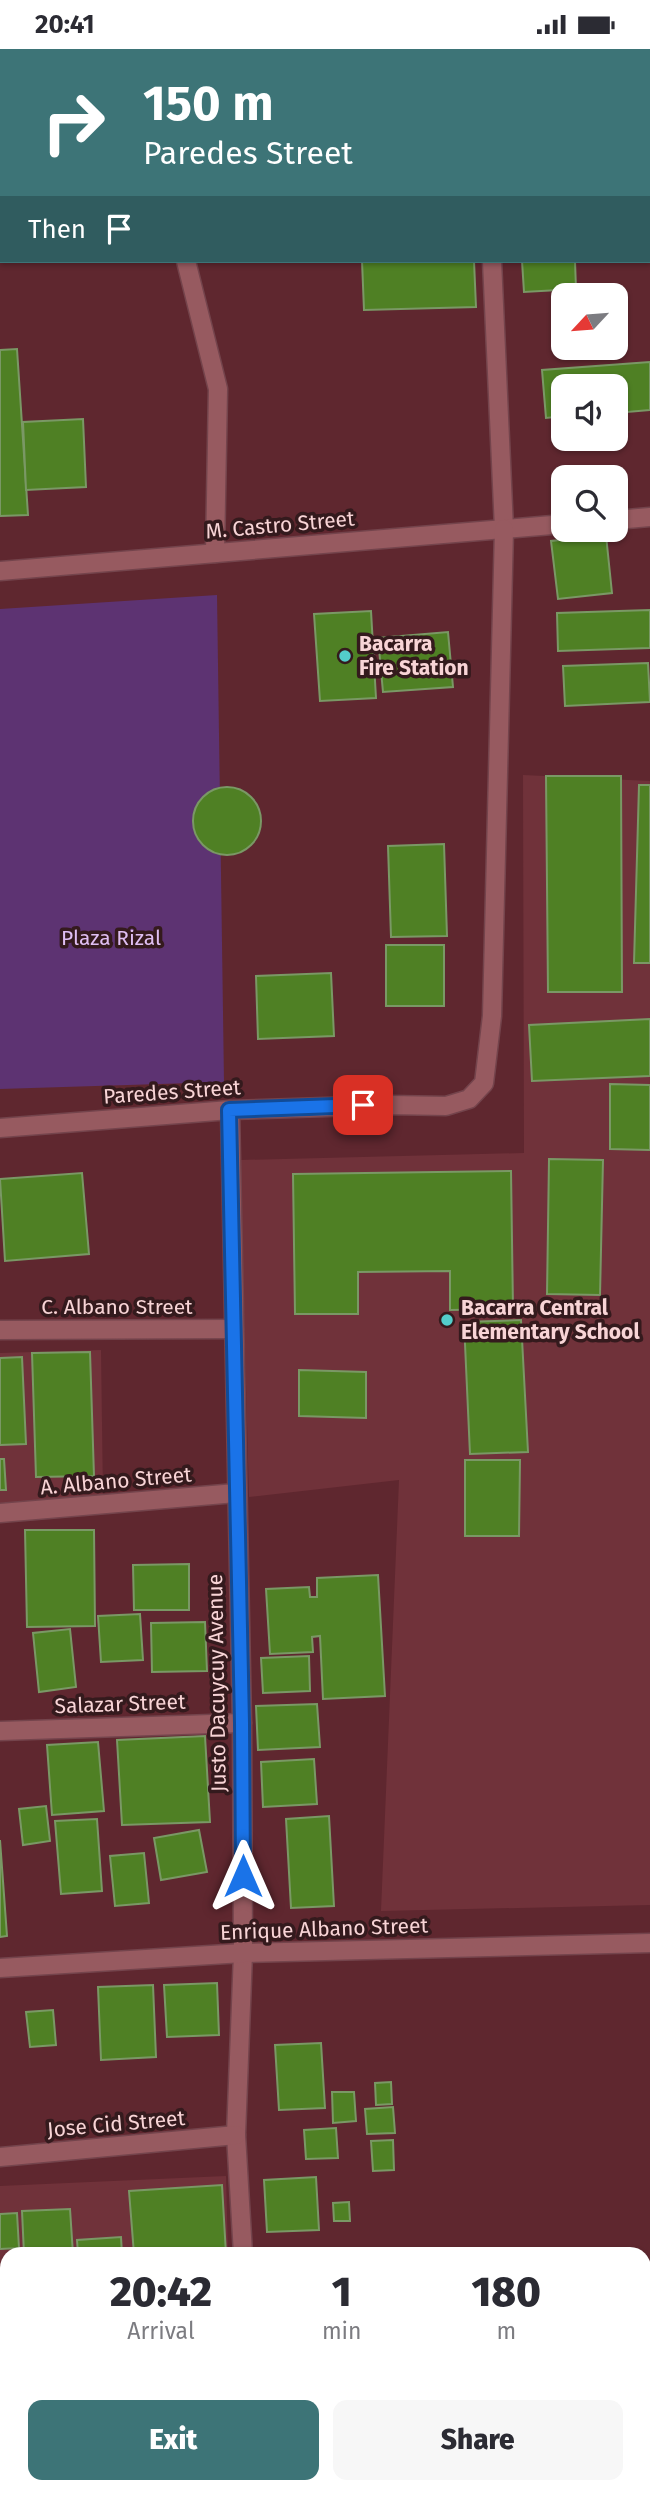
<!DOCTYPE html>
<style>
body{margin:0;font-family:"Fira Sans",sans-serif;background:#f7f7f7;color:#2b2b33;height:100vh;display:flex;flex-direction:column;font-size:26px;white-space:nowrap}
*{box-sizing:border-box;margin:0}
p{font-size:23px;color:#7c7c81}
.icon{flex:none;width:38px;height:38px;fill:none;stroke:currentColor;stroke-width:2;stroke-linecap:round;stroke-linejoin:round}
.map{position:relative;flex:1;overflow:hidden}
.sheet{position:absolute;left:0px;top:2198px;width:651px;height:247px;display:flex;flex-direction:column;background:#fff;border-radius:21px 21px 0 0;box-shadow:0 2px 5px #0004}
.sheet>*{flex:none}
.banner{position:absolute;left:0px;top:0px;width:651px;height:214px;box-shadow:0 2px 5px #0004;background:#3d7477;color:#fff;overflow:hidden}
.needle{width:46px;rotate:244deg}
.controls{position:absolute;left:551px;top:234px;display:grid;gap:14px}
.controls a{display:grid;place-items:center;width:77px;height:77px;border-radius:14px;background:#fff;box-shadow:0 2px 5px #0004;font-size:35px}
.pin{position:absolute;display:grid;place-items:center;width:60px;height:60px;color:#fff;margin:-30px;border-radius:14px;box-shadow:0 4px 10px #0006}
.me{position:absolute;width:77px;margin:-38px;rotate:0deg;stroke-linejoin:round;filter:drop-shadow(0 0 5px #0008)}
.turn{display:flex;align-items:center;gap:24px;height:147px;padding:0 28px;font-size:32px}
.turn .icon{width:91px;height:91px;stroke-width:2.5}
.turn b{display:block;font-size:49px;line-height:60px}
.then{display:flex;align-items:center;height:66px;padding:0 28px;background:#0003;gap:14px;font-size:26px}
.eta{display:flex;justify-content:space-evenly;align-items:center;height:119px;text-align:center}
.eta b{font-size:42px;font-weight:800;line-height:49px}
.button{display:flex;gap:14px;margin-top:auto;padding:14px 28px}
.button a{flex:1;height:80px;border-radius:14px;background:#3d7477;color:#fff;font-size:28px;font-weight:800;line-height:80px;text-align:center}
.button a+a{background:#f7f7f7;color:#2b2b33}
.status{display:flex;justify-content:space-between;align-items:center;height:49px;padding:0 35px;background:#fff;direction:ltr}
.status svg{height:19px;fill:currentColor}
.map>svg:first-child{display:block}
.built{fill:#70323a}
.green{fill:#5d3372}
.building{fill:#4f8024;stroke:#7a9865;stroke-width:2}
.lines{fill:none;stroke-linecap:round;stroke-linejoin:round}
.lane-casing{stroke:#74444c;stroke-width:21}
.street-casing{stroke:#74444c;stroke-width:21}
.lane{stroke:#975a60;stroke-width:18}
.street{stroke:#975a60;stroke-width:18}
.route-casing{stroke:#114b97;stroke-width:18}
.route{stroke:#1a73e8;stroke-width:12}
.poi-dot{fill:#53cdcb;stroke:#341a1d;stroke-width:2.5}
.labels{text-anchor:middle;stroke-width:7;stroke-linejoin:round;paint-order:stroke}
.street-label{font-size:21px;fill:#f8d4d6;stroke:#341a1d}
.poi-label{font-size:21px;font-weight:bold;fill:#f8d4d6;stroke:#341a1d;text-anchor:start}
.park-label{font-size:21px;fill:#dfbef2;stroke:#341a1d}
</style>
<div class="status"><b>20:41</b><svg viewBox="0 0 49 12"><path d="M0 12V9h3v3zM5 12V6h3v6zM10 12V3h3v9zM15 12V0h3v12zM26 1h20v11H26zM47 4h2v5h-2z"/></svg></div>
<div class="map">
<svg width="650" height="2444" viewBox="0 0 650 2444">
<rect width="100%" height="100%" fill="#5f272f"/>
<g class="built">
<polygon points="523,726 650,732 650,1856 381,1862 399,1431 249,1448 240,1111 524,1104"/>
<polygon points="101,1301 103,1448 0,1454 0,1304"/>
<polygon points="226,2127 228,2205 7,2205 7,2318 0,2318 0,2137"/>
<polygon points="0,2354 7,2354 7,2438 234,2438 234,2444 0,2444"/>
</g>
<polygon class="green" points="217,546 224,1033 0,1040 0,560"/>
<g class="building">
<rect x="169" y="0" width="132" height="2"/>
<rect x="320" y="0" width="177" height="2"/>
<rect x="562" y="0" width="44" height="2"/>
<polygon points="362,212 474,212 476,258 364,261"/>
<polygon points="522,212 575,212 576,240 524,243"/>
<polygon points="17,300 28,466 0,467 0,301"/>
<polygon points="650,313 650,361 616,364 616,338 564,338 564,367 546,369 542,321"/>
<polygon points="83,370 86,438 26,441 23,373"/>
<polygon points="606,486 612,544 558,550 551,492"/>
<polygon points="650,561 650,599 558,602 557,564"/>
<polygon points="371,562 376,649 320,652 314,565"/>
<polygon points="448,583 453,638 383,643 378,589"/>
<polygon points="648,614 650,653 565,657 563,617"/>
<polygon points="546,727 621,727 622,943 548,943"/>
<polygon points="639,736 650,736 650,914 634,914"/>
<circle cx="227" cy="772" r="34"/>
<polygon points="444,795 447,887 391,888 388,797"/>
<rect x="386" y="896" width="58" height="61"/>
<polygon points="331,924 334,987 258,990 256,927"/>
<polygon points="650,970 650,1027 532,1032 529,976"/>
<polygon points="610,1035 650,1036 650,1101 610,1100"/>
<polygon points="549,1110 603,1111 600,1246 547,1245"/>
<polygon points="511,1122 513,1260 450,1261 450,1222 358,1223 358,1265 295,1265 293,1125"/>
<polygon points="82,1124 89,1205 5,1212 0,1130"/>
<polygon points="521,1271 528,1403 470,1405 464,1273"/>
<polygon points="90,1303 94,1427 36,1428 32,1304"/>
<polygon points="22,1308 26,1395 0,1396 0,1309"/>
<polygon points="299,1321 366,1323 366,1369 299,1367"/>
<polygon points="0,1410 4,1410 6,1441 0,1441"/>
<polygon points="465,1411 520,1411 519,1487 465,1487"/>
<polygon points="25,1481 94,1481 95,1577 27,1578"/>
<polygon points="189,1515 189,1561 134,1561 133,1516"/>
<polygon points="378,1526 385,1647 323,1650 320,1587 312,1588 313,1603 270,1605 266,1540 309,1538 310,1548 317,1548 317,1529"/>
<polygon points="140,1565 143,1611 101,1613 98,1567"/>
<polygon points="205,1573 207,1622 152,1623 151,1574"/>
<polygon points="70,1580 76,1638 39,1643 33,1584"/>
<polygon points="309,1607 310,1642 263,1644 261,1609"/>
<polygon points="317,1655 320,1698 258,1701 256,1657"/>
<polygon points="205,1687 210,1773 122,1776 117,1691"/>
<polygon points="98,1693 104,1762 52,1766 47,1696"/>
<polygon points="314,1710 317,1755 263,1758 261,1713"/>
<polygon points="46,1757 50,1792 23,1796 19,1760"/>
<polygon points="329,1767 334,1857 291,1859 286,1770"/>
<polygon points="97,1770 102,1842 61,1845 55,1772"/>
<polygon points="199,1781 207,1823 161,1831 154,1789"/>
<polygon points="0,1791 7,1887 0,1888"/>
<polygon points="144,1804 149,1854 115,1857 110,1807"/>
<polygon points="217,1934 219,1986 167,1988 164,1936"/>
<polygon points="153,1936 156,2008 101,2011 98,1938"/>
<polygon points="53,1961 56,1996 30,1998 26,1963"/>
<polygon points="321,1994 325,2059 279,2061 275,1996"/>
<polygon points="391,2033 392,2055 376,2056 375,2034"/>
<polygon points="332,2043 354,2043 356,2072 333,2074"/>
<polygon points="393,2058 395,2084 367,2085 365,2060"/>
<polygon points="336,2079 338,2109 306,2110 304,2081"/>
<polygon points="393,2091 394,2121 373,2122 371,2092"/>
<polygon points="316,2128 319,2181 267,2183 264,2131"/>
<polygon points="222,2136 226,2205 134,2205 129,2142"/>
<polygon points="349,2153 350,2172 334,2172 333,2154"/>
<polygon points="70,2160 73,2205 24,2205 22,2162"/>
<polygon points="17,2164 19,2199 0,2200 0,2165"/>
<polygon points="121,2188 122,2205 78,2205 77,2191"/>
<polygon points="6,2353 7,2438 10,2438 10,2444 0,2444 0,2354"/>
<rect x="80" y="2438" width="47" height="6"/>
<polygon points="156,2438 220,2438 220,2444 157,2444"/>
<polygon points="295,2438 334,2438 335,2444 295,2444"/>
</g>
<g class="lines">
<defs>
<g id="lane">
<polyline points="101,0 102,2"/>
<polyline points="186,212 218,340 215,504"/>
<polyline points="492,212 504,480"/>
</g>
<g id="street">
<polyline points="616,471 650,468"/>
<polyline points="0,522 564,475"/>
<polyline points="230,1061 242,1674 243,1904 236,2086 243,2205"/>
<polyline points="0,1079 230,1061 390,1056 446,1057 469,1050 484,1034 492,967 504,480"/>
<polyline points="0,1281 234,1280"/>
<polyline points="0,1464 236,1444"/>
<polyline points="0,1682 242,1674"/>
<polyline points="0,1919 243,1904 650,1894"/>
<polyline points="0,2108 236,2086"/>
<polyline points="0,2331 7,2331"/>
<polyline points="249,2444 249,2438"/>
</g>
</defs>
<use href="#lane" class="lane-casing"/>
<use href="#street" class="street-casing"/>
<use href="#lane" class="lane"/>
<use href="#street" class="street"/>
</g>
<g class="lines">
<defs>
<polyline id="route" points="243,1827 242,1674 229,1061 363,1056"/>
</defs>
<use href="#route" class="route-casing"/>
<use href="#route" class="route"/>
</g>
<g class="poi-dot">
<circle cx="345" cy="607" r="7"/>
<circle cx="447" cy="1271" r="7"/>
</g>
<g class="labels">
<g class="street-label">
<text transform="translate(280 476) rotate(-5)" y="7">M. Castro Street</text>
<text transform="translate(172 1043) rotate(-4)" y="7">Paredes Street</text>
<text x="117" y="1265">C. Albano Street</text>
<text transform="translate(116 1432) rotate(-5)" y="7">A. Albano Street</text>
<text transform="translate(217 1634) rotate(-91)" y="7">Justo Dacuycuy Avenue</text>
<text transform="translate(120 1655) rotate(-2)" y="7">Salazar Street</text>
<text transform="translate(324 1880) rotate(-2)" y="7">Enrique Albano Street</text>
<text transform="translate(116 2075) rotate(-5)" y="7">Jose Cid Street</text>
</g>
<g class="poi-label">
<text x="359" y="602">Bacarra<tspan x="359" dy="24">Fire Station</tspan></text>
<text x="461" y="1266">Bacarra Central<tspan x="461" dy="24">Elementary School</tspan></text>
</g>
<g class="park-label">
<text x="111" y="896">Plaza Rizal</text>
</g>
</g>
</svg>
<div class="controls">
<a><svg class="needle" viewBox="-14 -14 28 28"><path d="M0-13l5 13h-10z" fill="#e53935"/><path d="M0 13l5-13h-10z" fill="#7c7c81"/></svg></a>
<a><svg class="icon" aria-label="sound" viewBox="0 0 24 24"><path d="M4 9h4l5-4v14l-5-4H4zM17 9q2 3 0 6"/></svg></a>
<a><svg class="icon" aria-label="search" viewBox="0 0 24 24"><circle cx="10" cy="10" r="6"/><path d="M15 15l6 6"/></svg></a>
</div>
<div class="pin" style="left:363px;top:1056px;background:#d93025"><svg class="icon" aria-label="arrive" viewBox="0 0 24 24"><path d="M6 21V4h12l-3 4 3 4H6"/></svg></div>
<svg class="me" style="left:243px;top:1827px" viewBox="-20 -20 40 40"><path d="M0-17L14 15 0 8-14 15z" fill="#1a73e8" stroke="#fff" stroke-width="4"/></svg>
<div class="banner">
<div class="turn"><svg class="icon" aria-label="right" viewBox="0 0 24 24"><path d="M7 20v-9h11M14 6l5 5-5 5"/></svg><div><b>150 m</b>Paredes Street</div></div>
<div class="then">Then<svg class="icon" aria-label="arrive" viewBox="0 0 24 24"><path d="M6 21V4h12l-3 4 3 4H6"/></svg></div>
</div>
<section class="sheet">
<div class="eta">
<div><b>20:42</b><p>Arrival</p></div>
<div><b>1</b><p>min</p></div>
<div><b>180</b><p>m</p></div>
</div>
<div class="button"><a>Exit</a><a>Share</a></div>
</section>
</div>
